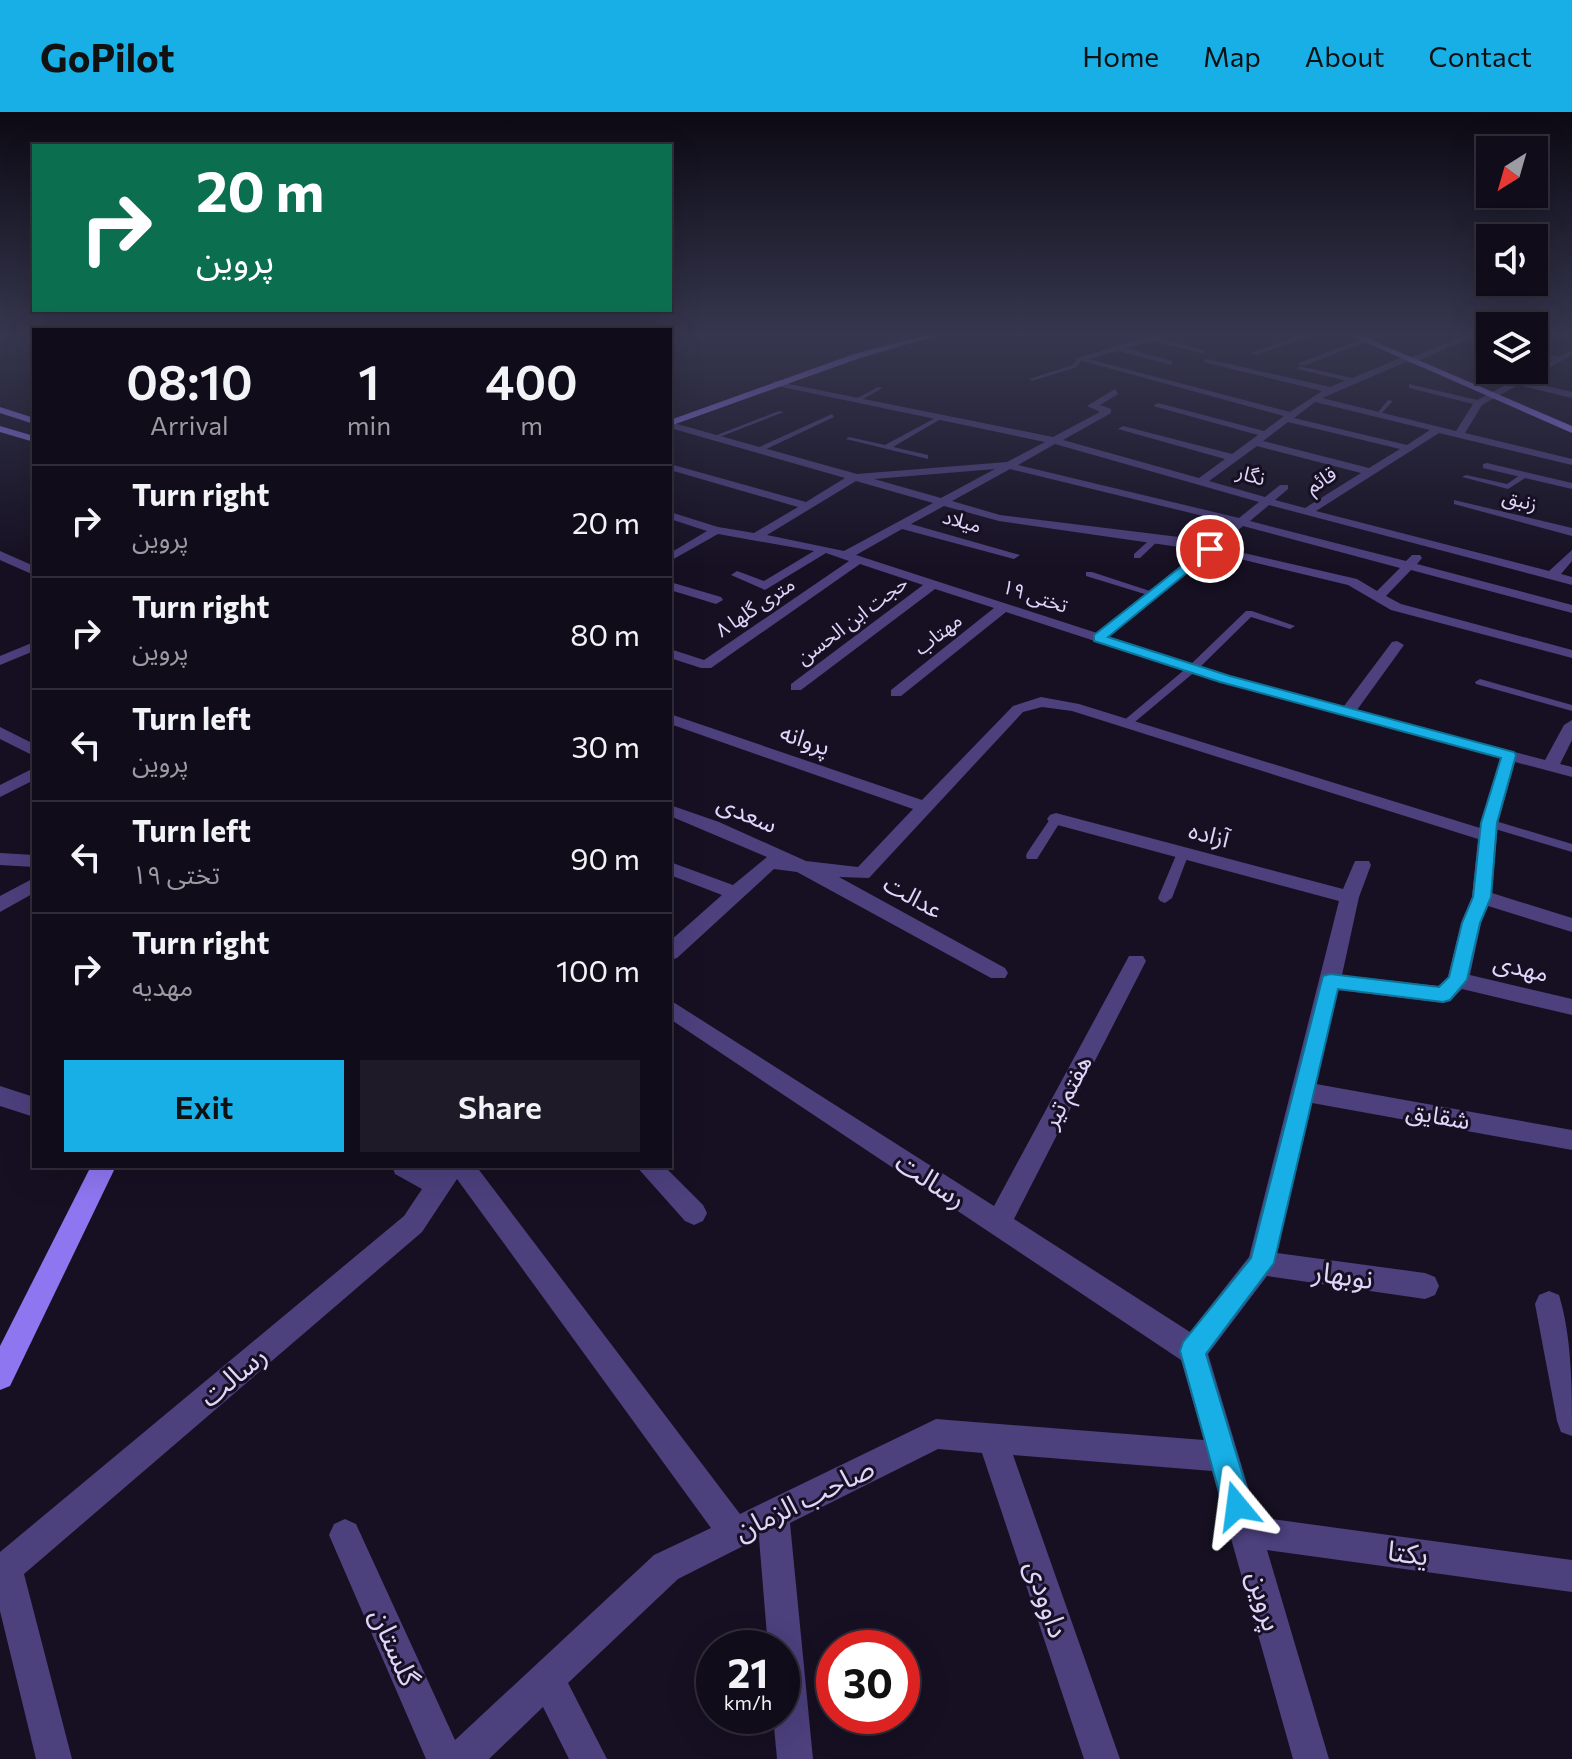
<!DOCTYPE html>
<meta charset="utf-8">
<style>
body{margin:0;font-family:Commissioner,"Noto Sans Arabic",sans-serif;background:#1e1a27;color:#f1f3f6;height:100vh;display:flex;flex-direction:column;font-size:30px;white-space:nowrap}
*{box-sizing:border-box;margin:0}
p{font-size:26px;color:#9c9ba2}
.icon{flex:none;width:44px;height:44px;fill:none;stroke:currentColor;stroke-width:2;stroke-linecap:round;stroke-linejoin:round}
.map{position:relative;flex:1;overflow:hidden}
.details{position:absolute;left:32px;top:216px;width:640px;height:840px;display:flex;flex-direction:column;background:#100c1a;border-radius:0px;box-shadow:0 8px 32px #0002,0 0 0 2px #302c39}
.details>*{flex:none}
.banner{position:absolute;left:32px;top:32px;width:640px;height:168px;border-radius:0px;box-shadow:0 8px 32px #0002,0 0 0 2px #302c39;background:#0b6e4f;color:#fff;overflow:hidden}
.needle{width:52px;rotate:217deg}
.buttons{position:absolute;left:1476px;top:24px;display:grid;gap:16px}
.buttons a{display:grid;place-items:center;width:72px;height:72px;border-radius:0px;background:#100c1a;box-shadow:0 8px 32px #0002,0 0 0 2px #302c39;font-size:40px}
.speed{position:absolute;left:696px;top:1518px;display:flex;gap:16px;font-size:40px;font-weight:700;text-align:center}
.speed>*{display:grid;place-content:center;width:104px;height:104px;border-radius:50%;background:#100c1a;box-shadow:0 8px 32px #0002,0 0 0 2px #302c39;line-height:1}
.speed small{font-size:20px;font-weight:400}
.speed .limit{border:12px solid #d22;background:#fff;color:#111}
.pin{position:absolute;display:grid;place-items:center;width:68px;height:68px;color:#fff;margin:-34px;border:4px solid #fff;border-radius:50%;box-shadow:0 2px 8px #0007}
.me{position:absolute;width:88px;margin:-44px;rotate:344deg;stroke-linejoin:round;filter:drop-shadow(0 0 6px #0008)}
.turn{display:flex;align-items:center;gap:28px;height:168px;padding:0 32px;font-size:36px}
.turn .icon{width:104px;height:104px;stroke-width:2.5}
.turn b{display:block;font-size:56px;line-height:68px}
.eta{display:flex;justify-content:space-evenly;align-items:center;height:136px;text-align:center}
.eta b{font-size:48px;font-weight:600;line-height:56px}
.cta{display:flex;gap:16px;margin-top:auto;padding:16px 32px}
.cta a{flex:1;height:92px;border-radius:0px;background:#17afe6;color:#111;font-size:32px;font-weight:600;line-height:92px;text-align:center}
.cta a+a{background:#1e1a27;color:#f1f3f6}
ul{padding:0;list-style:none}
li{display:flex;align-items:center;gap:24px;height:112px;padding:0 32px;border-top:2px solid #302c39}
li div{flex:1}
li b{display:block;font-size:30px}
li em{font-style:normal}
header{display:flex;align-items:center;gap:48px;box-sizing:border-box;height:112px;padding:0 40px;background:#17afe6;color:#111}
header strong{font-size:38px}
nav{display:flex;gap:44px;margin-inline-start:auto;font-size:28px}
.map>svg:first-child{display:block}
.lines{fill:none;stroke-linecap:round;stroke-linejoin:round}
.lane{fill:#4c407d;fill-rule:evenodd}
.street{fill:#4c407d;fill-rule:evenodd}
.secondary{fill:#8e76f1;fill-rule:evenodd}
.route{fill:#17afe6;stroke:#0f7296;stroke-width:2}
.labels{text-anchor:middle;stroke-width:6;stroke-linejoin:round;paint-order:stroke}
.far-street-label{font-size:20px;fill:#e0d6fb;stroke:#161022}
.street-label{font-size:24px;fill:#e0d6fb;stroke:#161022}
.near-street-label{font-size:28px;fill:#e0d6fb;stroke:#161022}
</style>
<header>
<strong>GoPilot</strong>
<nav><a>Home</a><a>Map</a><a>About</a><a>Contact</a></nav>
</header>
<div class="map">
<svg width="1572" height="1647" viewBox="0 0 1572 1647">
<rect width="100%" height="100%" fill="#161022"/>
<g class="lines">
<g class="lane">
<polygon points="1467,224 1490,228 1490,232 1465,227"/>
<polygon points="1534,240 1559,245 1562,247 1559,249 1534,244"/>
<polygon points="1079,245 1082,247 1077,255 1032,269 1029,267 1073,253"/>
<polygon points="1299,254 1352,266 1355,268 1352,270 1297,257"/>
<polygon points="878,275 883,276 859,289 854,288"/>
<polygon points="1388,288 1393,289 1379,304 1375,304"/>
<polygon points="779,299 784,300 717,326 712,325"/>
<polygon points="832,302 834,305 762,339 755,337"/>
<polygon points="939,304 944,305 893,335 928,343 928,347 846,327 849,325 885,333"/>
<polygon points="1523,361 1530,363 1508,377 1462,365 1466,363 1507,372"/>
<polygon points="1154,424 1161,426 1140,446 1134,446 1134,442"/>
<polygon points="1086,460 1092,460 1159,482 1151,484 1086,464"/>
<polygon points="1246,499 1252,499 1295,514 1290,517 1251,505 1197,558 1130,614 1122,614 1122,610 1189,554"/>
<polygon points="1480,567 1572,593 1572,599 1476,572 1475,570"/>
<polygon points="1056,703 1062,707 1037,747 1027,747 1026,744 1027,741 1052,704"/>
<polygon points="1489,707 1572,732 1572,740 1485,714 1483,711"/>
<polygon points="1183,737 1189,741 1172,786 1165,791 1160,789 1158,786 1177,741"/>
</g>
<g class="street">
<path d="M1150 224H1164L1161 226 1205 239 1201 241 1153 229 1126 236 1172 249V253L1117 239 1088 247 1290 300 1322 279 1203 250 1207 247 1330 275 1403 245 1410 246 1464 224H1475L1413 251 1406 250 1322 286 1456 319 1473 292 1409 276V272L1477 288 1572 238V243L1525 269 1572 280V286L1518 273 1482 293 1465 321 1572 347V353L1439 321 1316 399 1549 459 1572 438V449L1561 462 1572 465V473L1269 393 1250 409 1406 449 1412 443H1420L1422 446 1417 452 1572 493V501L1411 458 1386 484 1401 492 1572 538V546L1391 498 1348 473 1211 440 1109 525 1230 564 1344 594 1392 530 1397 529 1404 533 1357 598 1545 648 1564 613 1572 608V628L1560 652 1572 655V665L1515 650 1498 711 1492 781 1572 806V820L1488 794 1481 811 1470 863 1572 887V903L1462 877 1450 889 1443 891 1338 878 1316 972 1572 1018V1038L1312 991 1277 1141 1425 1161 1435 1165 1439 1174 1435 1183 1425 1187 1267 1164 1208 1242 1257 1405 1572 1448V1480L1267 1438 1329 1647H1293L1212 1359 1013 1343 1120 1647H1084L982 1341 938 1337 790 1411 813 1647H777L773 1604H782V1536H768L759 1426 678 1467 568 1571 607 1647H569L543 1595 489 1647H426L329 1423 334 1412 345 1407 356 1412 455 1628 654 1443 711 1416 457 1067 422 1120 24 1462 72 1647H36L0 1499V1440L404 1104 422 1077 395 1062 392 1054H427L435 1058 438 1054H476L740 1402 936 1307 1204 1328 1181 1248 670 907V888L994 1094 1129 844H1143L1146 849 1014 1107 1190 1220 1249 1145 1339 789 1050 711 1047 707 1050 703 1056 701 1343 777 1355 749H1369L1371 753 1359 785 1342 863 1438 874 1448 865 1461 811 1472 785 1478 727 1072 599 1042 595 1023 600 869 766 839 765 1005 856 1008 861 1005 866H991L797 760 774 757 677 846 670 848V829L722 783 670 763V750L733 773 767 745 670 704V693L719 710 806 749 858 755 913 697 670 612V602L922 688 1013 594 1041 585 1079 592 1480 716 1500 646 1220 570 1006 500 901 584H891V578L994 496 935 477 801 578H791V572L923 473 860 452 711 556H701L670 546V537L704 548 849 449 826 441 765 478 731 463 737 459 764 469 814 439 718 422 670 449V441L707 419 670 407V400L718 415 754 421 798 395 670 358V352L806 390 845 366 670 316V310L857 362 1007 350 1045 330 777 274 774 269 1053 325 1100 300 1087 294 1115 277 1118 282 1100 293 1111 297V301L1063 328 1199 366 1225 347 1118 317 1123 314 1232 342 1258 323 1153 294 1158 291 1264 319 1284 304 1075 247ZM1315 290 1430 318 1407 333 1294 306ZM1288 310 1400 337 1369 356 1263 329ZM1055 332 1259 390 1239 406 1018 353ZM1257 334 1361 361 1305 396 1275 388 1288 377V373H1280L1265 385 1209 369ZM995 357 941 386 874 367ZM1010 357 1232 411 1207 432 1179 425 1000 403 952 389ZM856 369 933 391 844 439 767 423ZM944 394 999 409 1200 438 1097 521 856 443 902 417 1014 447 1020 443 911 412ZM1243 414 1400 456 1377 479 1357 467 1218 435Z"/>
<polygon points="1298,224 1310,224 1257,243 1250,241"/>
<polygon points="1361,227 1368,229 1304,254 1297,252"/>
<polygon points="1487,351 1572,371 1572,377 1483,356 1483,352"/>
<polygon points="1454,388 1572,416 1572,424 1454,392"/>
<polygon points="0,439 34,454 34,463 0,448"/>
<polygon points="670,470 721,485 723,488 716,492 670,478"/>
<polygon points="34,530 34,539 0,553 0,544"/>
<polygon points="0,615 34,632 34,644 0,627"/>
<polygon points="34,656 34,668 0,685 0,673"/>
<polygon points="0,741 34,743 34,755 0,753"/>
<polygon points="34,766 34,781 0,800 0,784"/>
<polygon points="0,974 34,985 34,1005 0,994"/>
<polygon points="636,1054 664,1054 703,1093 707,1101 703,1109 694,1113 685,1109"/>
<path d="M1549 1179 1559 1183C1572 1226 1572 1277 1572 1324L1561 1320 1557 1309 1535 1192 1539 1183Z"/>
</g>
<g class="secondary">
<polygon points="923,224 936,224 860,246 670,314 670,308 854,242"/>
<polygon points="1351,224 1362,224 1572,314 1572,321"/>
<polygon points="0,295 34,306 34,312 0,301"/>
<polygon points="0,314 34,324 34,330 0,320"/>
<polygon points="91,1054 116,1054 10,1274 0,1278 0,1234"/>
</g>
</g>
<linearGradient id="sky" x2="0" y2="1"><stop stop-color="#0c0913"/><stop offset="0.49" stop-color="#36374f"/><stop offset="1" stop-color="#36374f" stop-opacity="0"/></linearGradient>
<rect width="1572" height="455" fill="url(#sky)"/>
<polygon class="route" points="1206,435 1216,437 1108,525 1230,564 1514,640 1516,643 1497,711 1491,785 1480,811 1467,868 1450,888 1443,890 1338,877 1274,1151 1206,1242 1252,1394 1248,1404 1237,1408 1227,1404 1223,1394 1180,1239 1183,1230 1251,1146 1323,864 1330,862 1439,875 1449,865 1462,811 1473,785 1481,711 1501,646 1220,570 1094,529 1094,523"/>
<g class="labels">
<g class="far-street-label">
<text transform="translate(1251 363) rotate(16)" y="7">نگار</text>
<text transform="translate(1321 368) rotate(-32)" y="7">قائم</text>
<text transform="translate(1520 388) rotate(15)" y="7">زنبق</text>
<text transform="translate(962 409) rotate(15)" y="7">میلاد</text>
<text transform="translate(1035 484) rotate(18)" y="7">تختی ۱۹</text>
<text transform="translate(755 495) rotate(-34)" y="7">۸ متری گلها</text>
<text transform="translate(852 508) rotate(-37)" y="7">حجت ابن الحسن</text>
<text transform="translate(938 522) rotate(-38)" y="7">مهتاب</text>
</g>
<g class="street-label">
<text transform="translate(805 628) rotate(19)" y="8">پروانه</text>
<text transform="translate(747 702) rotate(23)" y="8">سعدی</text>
<text transform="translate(1209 723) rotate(15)" y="8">آزاده</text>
<text transform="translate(913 785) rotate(29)" y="8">عدالت</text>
<text transform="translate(1521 856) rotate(13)" y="8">مهدی</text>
<text transform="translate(1067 980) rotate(-62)" y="8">هفتم تیر</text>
<text transform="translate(1438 1004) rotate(10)" y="8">شقایق</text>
</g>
<g class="near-street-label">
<text transform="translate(931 1068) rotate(33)" y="10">رسالت</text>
<text transform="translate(1343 1163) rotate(8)" y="10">نوبهار</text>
<text transform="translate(233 1264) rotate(-40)" y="10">رسالت</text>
<text transform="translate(804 1387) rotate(-26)" y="10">صاحب الزمان</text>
<text transform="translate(1408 1441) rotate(8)" y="10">یکتا</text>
<text transform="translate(1047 1487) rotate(71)" y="10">داوودی</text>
<text transform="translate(1265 1489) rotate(74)" y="10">پروین</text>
<text transform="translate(395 1535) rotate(66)" y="10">گلستان</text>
</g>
</g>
</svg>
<div class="buttons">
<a><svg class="needle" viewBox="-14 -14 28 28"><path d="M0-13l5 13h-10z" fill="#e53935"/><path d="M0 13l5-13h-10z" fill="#9c9ba2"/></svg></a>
<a><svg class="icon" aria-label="sound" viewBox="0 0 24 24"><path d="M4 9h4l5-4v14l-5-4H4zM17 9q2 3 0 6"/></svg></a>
<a><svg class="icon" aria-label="layers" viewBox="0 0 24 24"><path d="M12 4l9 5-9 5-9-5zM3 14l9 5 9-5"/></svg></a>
</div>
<div class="speed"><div>21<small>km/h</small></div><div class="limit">30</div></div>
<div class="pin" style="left:1210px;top:437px;background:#d93025"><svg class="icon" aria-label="arrive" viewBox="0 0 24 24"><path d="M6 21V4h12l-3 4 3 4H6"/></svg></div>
<svg class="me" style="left:1237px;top:1394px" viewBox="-20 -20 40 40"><path d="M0-17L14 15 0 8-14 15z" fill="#17afe6" stroke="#fff" stroke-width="4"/></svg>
<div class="banner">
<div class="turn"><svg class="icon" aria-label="right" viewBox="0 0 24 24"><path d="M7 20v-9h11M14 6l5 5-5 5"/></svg><div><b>20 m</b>پروین</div></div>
</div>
<section class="details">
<div class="eta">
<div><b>08:10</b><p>Arrival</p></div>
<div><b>1</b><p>min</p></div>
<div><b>400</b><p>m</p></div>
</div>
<ul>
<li><svg class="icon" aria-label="right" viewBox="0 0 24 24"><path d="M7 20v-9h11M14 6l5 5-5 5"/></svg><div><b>Turn right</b><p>پروین</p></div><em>20 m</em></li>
<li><svg class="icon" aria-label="right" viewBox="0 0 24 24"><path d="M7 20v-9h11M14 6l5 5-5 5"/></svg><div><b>Turn right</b><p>پروین</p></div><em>80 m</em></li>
<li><svg class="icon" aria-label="left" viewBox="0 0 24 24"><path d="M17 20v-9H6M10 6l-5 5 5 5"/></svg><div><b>Turn left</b><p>پروین</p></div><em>30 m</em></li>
<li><svg class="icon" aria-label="left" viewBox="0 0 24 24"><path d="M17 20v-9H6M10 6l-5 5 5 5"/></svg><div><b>Turn left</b><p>تختی ۱۹</p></div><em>90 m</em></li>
<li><svg class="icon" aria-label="right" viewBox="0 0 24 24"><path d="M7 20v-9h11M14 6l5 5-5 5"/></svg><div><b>Turn right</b><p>مهدیه</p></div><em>100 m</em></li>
</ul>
<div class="cta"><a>Exit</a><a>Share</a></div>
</section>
</div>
